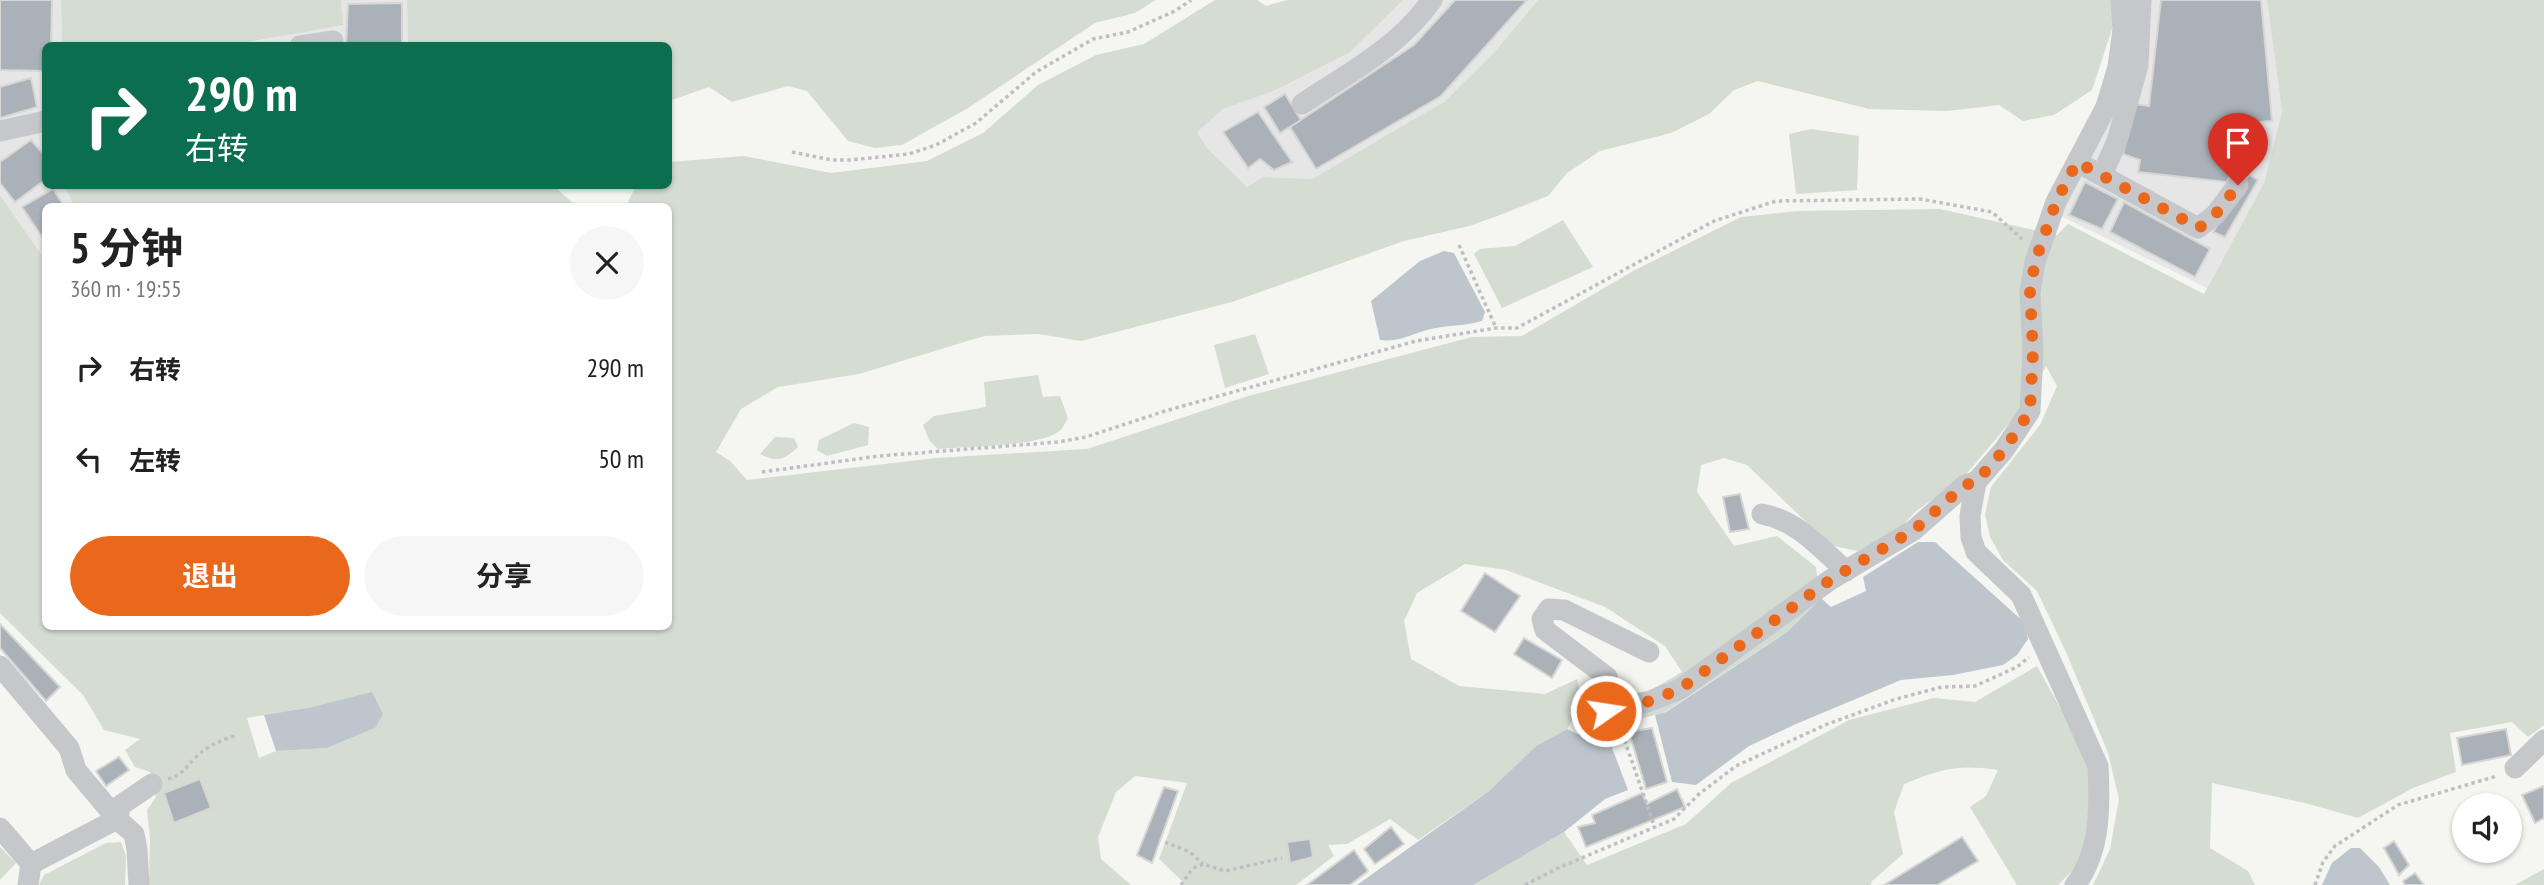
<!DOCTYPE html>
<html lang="zh">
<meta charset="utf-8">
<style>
body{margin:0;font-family:"PT Sans Narrow","Noto Sans SC",sans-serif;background:#f6f6f6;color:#222;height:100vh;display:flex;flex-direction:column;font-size:26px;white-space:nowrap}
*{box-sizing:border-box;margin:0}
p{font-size:23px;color:#767676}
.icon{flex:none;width:38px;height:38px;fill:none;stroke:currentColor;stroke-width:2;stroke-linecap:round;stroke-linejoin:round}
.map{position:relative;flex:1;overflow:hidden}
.side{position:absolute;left:42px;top:203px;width:630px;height:427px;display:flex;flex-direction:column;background:#fff;border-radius:10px;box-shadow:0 2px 5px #0004}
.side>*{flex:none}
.guide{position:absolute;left:42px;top:42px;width:630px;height:147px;border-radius:10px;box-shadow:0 2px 5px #0004;background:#0b6e4f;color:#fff;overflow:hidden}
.controls{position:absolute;left:2452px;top:793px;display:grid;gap:14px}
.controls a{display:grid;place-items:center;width:70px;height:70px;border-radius:50%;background:#fff;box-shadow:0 2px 5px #0004;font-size:35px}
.pin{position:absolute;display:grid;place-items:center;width:60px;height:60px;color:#fff;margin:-72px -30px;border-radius:50% 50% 50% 0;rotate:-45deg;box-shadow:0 0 7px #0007}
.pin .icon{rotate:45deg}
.me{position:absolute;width:77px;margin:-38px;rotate:77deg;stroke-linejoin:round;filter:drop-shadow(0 0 5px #0008)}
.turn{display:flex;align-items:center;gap:24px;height:147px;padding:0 28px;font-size:32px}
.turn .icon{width:91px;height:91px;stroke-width:2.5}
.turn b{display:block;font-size:49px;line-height:60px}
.round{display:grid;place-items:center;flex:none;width:74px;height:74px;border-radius:37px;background:#f6f6f6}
.summary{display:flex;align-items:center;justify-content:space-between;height:119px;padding:0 28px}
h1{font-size:42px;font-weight:700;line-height:52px}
.cta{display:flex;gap:14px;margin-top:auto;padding:14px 28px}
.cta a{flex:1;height:80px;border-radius:42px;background:#ea681c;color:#fff;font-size:28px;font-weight:700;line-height:80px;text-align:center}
.cta a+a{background:#f6f6f6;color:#222}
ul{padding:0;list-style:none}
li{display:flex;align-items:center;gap:21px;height:91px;padding:0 28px}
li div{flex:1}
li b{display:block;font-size:26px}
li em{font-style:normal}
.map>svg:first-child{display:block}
.built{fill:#e5e6e5}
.green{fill:#d5dcd2;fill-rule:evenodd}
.water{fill:#bdc6cd}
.building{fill:#aab1b8;stroke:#d6d6d4;stroke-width:2}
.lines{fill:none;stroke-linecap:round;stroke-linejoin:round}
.path{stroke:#bebfc2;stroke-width:3.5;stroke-dasharray:3.5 3.5;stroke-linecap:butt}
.minor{stroke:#c5c7cb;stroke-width:21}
.route{stroke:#ea681c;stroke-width:12;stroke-dasharray:0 21.6}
</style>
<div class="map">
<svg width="2544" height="885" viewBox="0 0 2544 885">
<rect width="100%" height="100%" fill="#f5f5f1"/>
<g class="built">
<polygon points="0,0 61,0 62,45 46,46 46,186 65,186 74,206 46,206 45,260 0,195"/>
<polygon points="341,0 407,0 408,45 232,46 342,24"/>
<polygon points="1403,0 1538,0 1497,49 1445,101 1312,179 1263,177 1246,187 1207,148 1196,132 1223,109 1276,90 1349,53"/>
<polygon points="2128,0 2267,0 2282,111 2264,183 2207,288 2061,216 2116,104"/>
</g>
<g class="green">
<polygon points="61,0 341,0 343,25 232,45 62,45"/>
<polygon points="407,0 1156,0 1135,13 1095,23 968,108 902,145 875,148 848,141 807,91 788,86 732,102 709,87 669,101 668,46 408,45"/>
<path d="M1215 0H1257L1266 6 1287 0H1403L1349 53 1276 90 1223 109 1197 132 1207 148 1247 187 1263 177 1312 179 1445 101 1497 49 1538 0H2118L2120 5 2092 90 2054 115 2023 121 1999 105 1947 111 1869 109 1758 81 1734 90 1709 114 1671 133 1600 151 1567 173 1548 196 1500 215 1469 226 1404 241 1232 302 1081 341 1039 334 984 336 859 374 778 387 741 409 716 452 730 461 747 480 936 458 1087 449 1248 396 1472 337 1522 336 1635 270 1741 217 1798 211 1940 209 2057 235 2068 224 2204 294 2264 183 2282 111 2267 0H2544V725L2528 737 2512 722 2450 733 2456 772 2413 788 2358 818 2305 803 2212 783 2210 848 2248 871 2255 885H2093L2110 849 2119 799 2108 753 2066 652 2037 591 2003 560 1990 537 1985 514 1991 487 2040 425 2057 386 2046 366 2027 402 1963 478 1915 512 1897 532 1857 551 1830 545 1747 465 1724 458 1701 465 1697 492 1734 546 1777 536 1816 567 1820 598 1787 632 1665 712 1640 719 1627 704 1682 672 1665 646 1605 607 1506 570 1465 564 1417 593 1404 621 1411 659 1459 686 1545 694 1577 679 1583 704 1567 729 1536 746 1489 791 1418 840 1390 819 1347 844 1328 845 1334 856 1296 885H1181L1183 882 1159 859 1187 783 1135 776 1116 792 1098 837 1101 859 1131 885H149L150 838 147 810 156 797 150 772 135 767 125 750 140 739 104 730 83 695 0 613V195L45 260 46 626H668V206H626L636 186H668L669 162 744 156 831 173 927 161 983 133 1038 85 1096 55 1144 44ZM313 707 375 728 327 748 276 751 259 758 247 718Z"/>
<polygon points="1811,129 1859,136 1857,190 1796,194 1789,134"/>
<polygon points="65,186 554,186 576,206 74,206"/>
<polygon points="1563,220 1593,267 1502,308 1474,254 1480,249 1515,246"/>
<polygon points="1255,334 1269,374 1225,388 1214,345"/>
<path d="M1038 375 1043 397 1060 396 1068 418C1065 423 1063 429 1058 432 1039 446 965 447 938 449L929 440 923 425 934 416 986 407 984 382Z"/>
<polygon points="854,423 869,427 868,445 827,456 817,450 819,440"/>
<path d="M775 437 794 438 798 447C784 460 777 463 760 454Z"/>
<path d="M2037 666 2075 735 2091 771V801L2083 848 2077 866 2058 885H2017L1970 807 1986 796 1998 770C1958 764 1941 769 1904 784L1894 812 1903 854 1872 881 1871 885H1473L1564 832 1587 865 1686 824 1731 783 1849 720 1934 698 1975 702Z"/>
<polygon points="121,842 126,856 125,885 39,885 44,875 106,843"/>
<polygon points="0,847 16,863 0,880"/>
<polygon points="2544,869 2544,885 2515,885"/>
</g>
<g class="water">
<path d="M1444 251 1454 253 1485 312 1482 321C1466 326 1452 325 1436 328 1417 331 1400 343 1380 340L1371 301 1420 261Z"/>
<polygon points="1918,542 1935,542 2025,623 2028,639 2017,655 2003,665 1953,675 1901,680 1796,724 1749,746 1696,785 1672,782 1655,715 1666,712 1787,632 1821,598 1831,607 1866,591 1863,577"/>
<polygon points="372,692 383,714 375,728 327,748 276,751 264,715 313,707"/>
<polygon points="1567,729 1577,734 1605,729 1628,790 1605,799 1564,832 1473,885 1357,885 1489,791 1536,746"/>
<polygon points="2351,848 2360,848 2379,867 2390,885 2322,885 2332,863"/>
</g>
<g class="building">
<polygon points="0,0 52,0 51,46 46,46 46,71 0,70"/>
<polygon points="1455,0 1527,0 1441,96 1316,169 1290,127 1414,45"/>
<polygon points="2161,0 2261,0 2272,121 2260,122 2251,167 2235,166 2227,182 2138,172 2140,160 2123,154 2135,104 2149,106"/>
<polygon points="402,3 402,46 346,46 348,4"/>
<polygon points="31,78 37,107 0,118 0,87"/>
<polygon points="1285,94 1301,120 1280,133 1264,107"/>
<polygon points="1258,112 1292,162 1274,170 1260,159 1248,168 1223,132"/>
<polygon points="31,140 46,157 46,179 15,202 0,183 0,162"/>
<polygon points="2249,175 2258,180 2225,237 2213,232"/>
<polygon points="2085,182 2118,199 2102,229 2069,215"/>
<polygon points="53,189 64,206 46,206 46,243 22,207"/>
<polygon points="2124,202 2210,249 2195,277 2110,232"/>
<polygon points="1740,494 1749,529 1730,532 1723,497"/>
<polygon points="1485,573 1520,596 1495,632 1461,611"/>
<polygon points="0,624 60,687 46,701 0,648"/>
<polygon points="1524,638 1562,660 1552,678 1514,654"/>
<polygon points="1652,728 1667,782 1646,789 1629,732"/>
<polygon points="2506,729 2511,755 2462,765 2457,738"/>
<polygon points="119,757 129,770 106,786 96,771"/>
<polygon points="200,779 211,808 174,823 164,793"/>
<polygon points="2544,786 2544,818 2535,823 2522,795"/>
<polygon points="1164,787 1178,791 1152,863 1137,855"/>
<polygon points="1677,789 1685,807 1586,847 1578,827 1595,823 1592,815 1642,793 1647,804"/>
<polygon points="1391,827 1404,844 1375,864 1364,849"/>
<polygon points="1962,837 1978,861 1937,885 1884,885"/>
<polygon points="1310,839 1313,857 1290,863 1287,842"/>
<polygon points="2394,841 2409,865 2399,875 2384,848"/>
<polygon points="1354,850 1368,871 1350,885 1307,885"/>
<polygon points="2415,873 2424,885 2405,885 2403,881"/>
</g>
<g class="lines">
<g class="path">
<polyline points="792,152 832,160 850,160 909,154 936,145 976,123 1036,72 1093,39 1128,32 1175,11 1191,0"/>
<polyline points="1459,245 1496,328"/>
<polyline points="762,472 879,456 1058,442 1086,437 1165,411 1416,341 1496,328 1517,328 1714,221 1776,201 1920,199 1992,212 2022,239"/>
<polyline points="1620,727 1655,828"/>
<path d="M168 779C183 775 186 766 197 756 209 745 222 740 237 735"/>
<polyline points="1165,842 1190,852 1203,864"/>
<polyline points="1181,885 1193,868 1203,864 1225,871 1282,858"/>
<polyline points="1525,885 1558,868 1674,819 1699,794 1736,766 1825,725 1896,699 1942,687 1975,686 2017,667 2029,657"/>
<polyline points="2315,885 2323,862 2335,846 2398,805 2497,776"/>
</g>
<g class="minor">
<polyline points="300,46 333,41"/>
<path d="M1302 104C1350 72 1398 48 1432 0"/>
<polyline points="0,131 46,121"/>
<polyline points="2077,162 2198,228 2215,215 2238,185"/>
<polyline points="2102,175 2117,141 2138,65 2141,0"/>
<path d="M1762 514C1798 521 1819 547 1846 571"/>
<polyline points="0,666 69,748 76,770 117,819 134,834 137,849 139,885"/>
<polyline points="1606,711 1612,693 1607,677 1545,630 1542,619 1549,609 1564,610 1649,652"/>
<polyline points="1585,716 1650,701 1680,689 1830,580 1914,530 1965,485 1976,482"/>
<polyline points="2515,768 2544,740"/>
<polyline points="0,828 31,864"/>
<polyline points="31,864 117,819 121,805 152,784"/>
<polyline points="28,885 31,864"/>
<path d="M2075 885C2101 853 2100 804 2098 766L2021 595 1976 552 1971 537 1970 516 1976 482 2004 450 2030 411 2033 352 2030 292 2035 262 2056 202 2106 107 2118 67 2123 29 2121 0"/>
</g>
</g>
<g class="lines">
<polyline class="route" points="1606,711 1650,701 1680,689 1830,580 1914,530 1965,485 1976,482 2004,450 2030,411 2033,352 2030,292 2035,262 2056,202 2077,162 2199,228 2215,215 2238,185"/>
</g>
</svg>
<div class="controls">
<a><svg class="icon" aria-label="sound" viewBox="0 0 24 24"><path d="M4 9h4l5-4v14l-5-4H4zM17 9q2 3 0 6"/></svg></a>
</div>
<div class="pin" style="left:2238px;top:185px;background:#d93025"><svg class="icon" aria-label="arrive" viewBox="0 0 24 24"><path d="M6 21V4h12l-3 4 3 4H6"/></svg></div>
<svg class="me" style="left:1606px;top:711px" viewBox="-20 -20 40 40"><circle r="17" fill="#ea681c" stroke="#fff" stroke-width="3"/><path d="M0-11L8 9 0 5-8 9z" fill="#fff"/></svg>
<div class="guide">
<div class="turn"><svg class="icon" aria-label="right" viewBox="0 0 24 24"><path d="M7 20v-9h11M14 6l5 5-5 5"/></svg><div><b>290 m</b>右转</div></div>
</div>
<section class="side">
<div class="summary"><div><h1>5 分钟</h1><p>360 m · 19:55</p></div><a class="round"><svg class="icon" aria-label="close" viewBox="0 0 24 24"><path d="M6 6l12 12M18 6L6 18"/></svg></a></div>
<ul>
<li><svg class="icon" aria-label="right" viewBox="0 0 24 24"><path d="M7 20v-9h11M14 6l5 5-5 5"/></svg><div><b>右转</b></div><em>290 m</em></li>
<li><svg class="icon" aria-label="left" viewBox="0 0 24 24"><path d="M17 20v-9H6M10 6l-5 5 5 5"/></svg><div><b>左转</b></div><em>50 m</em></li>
</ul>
<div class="cta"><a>退出</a><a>分享</a></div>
</section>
</div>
